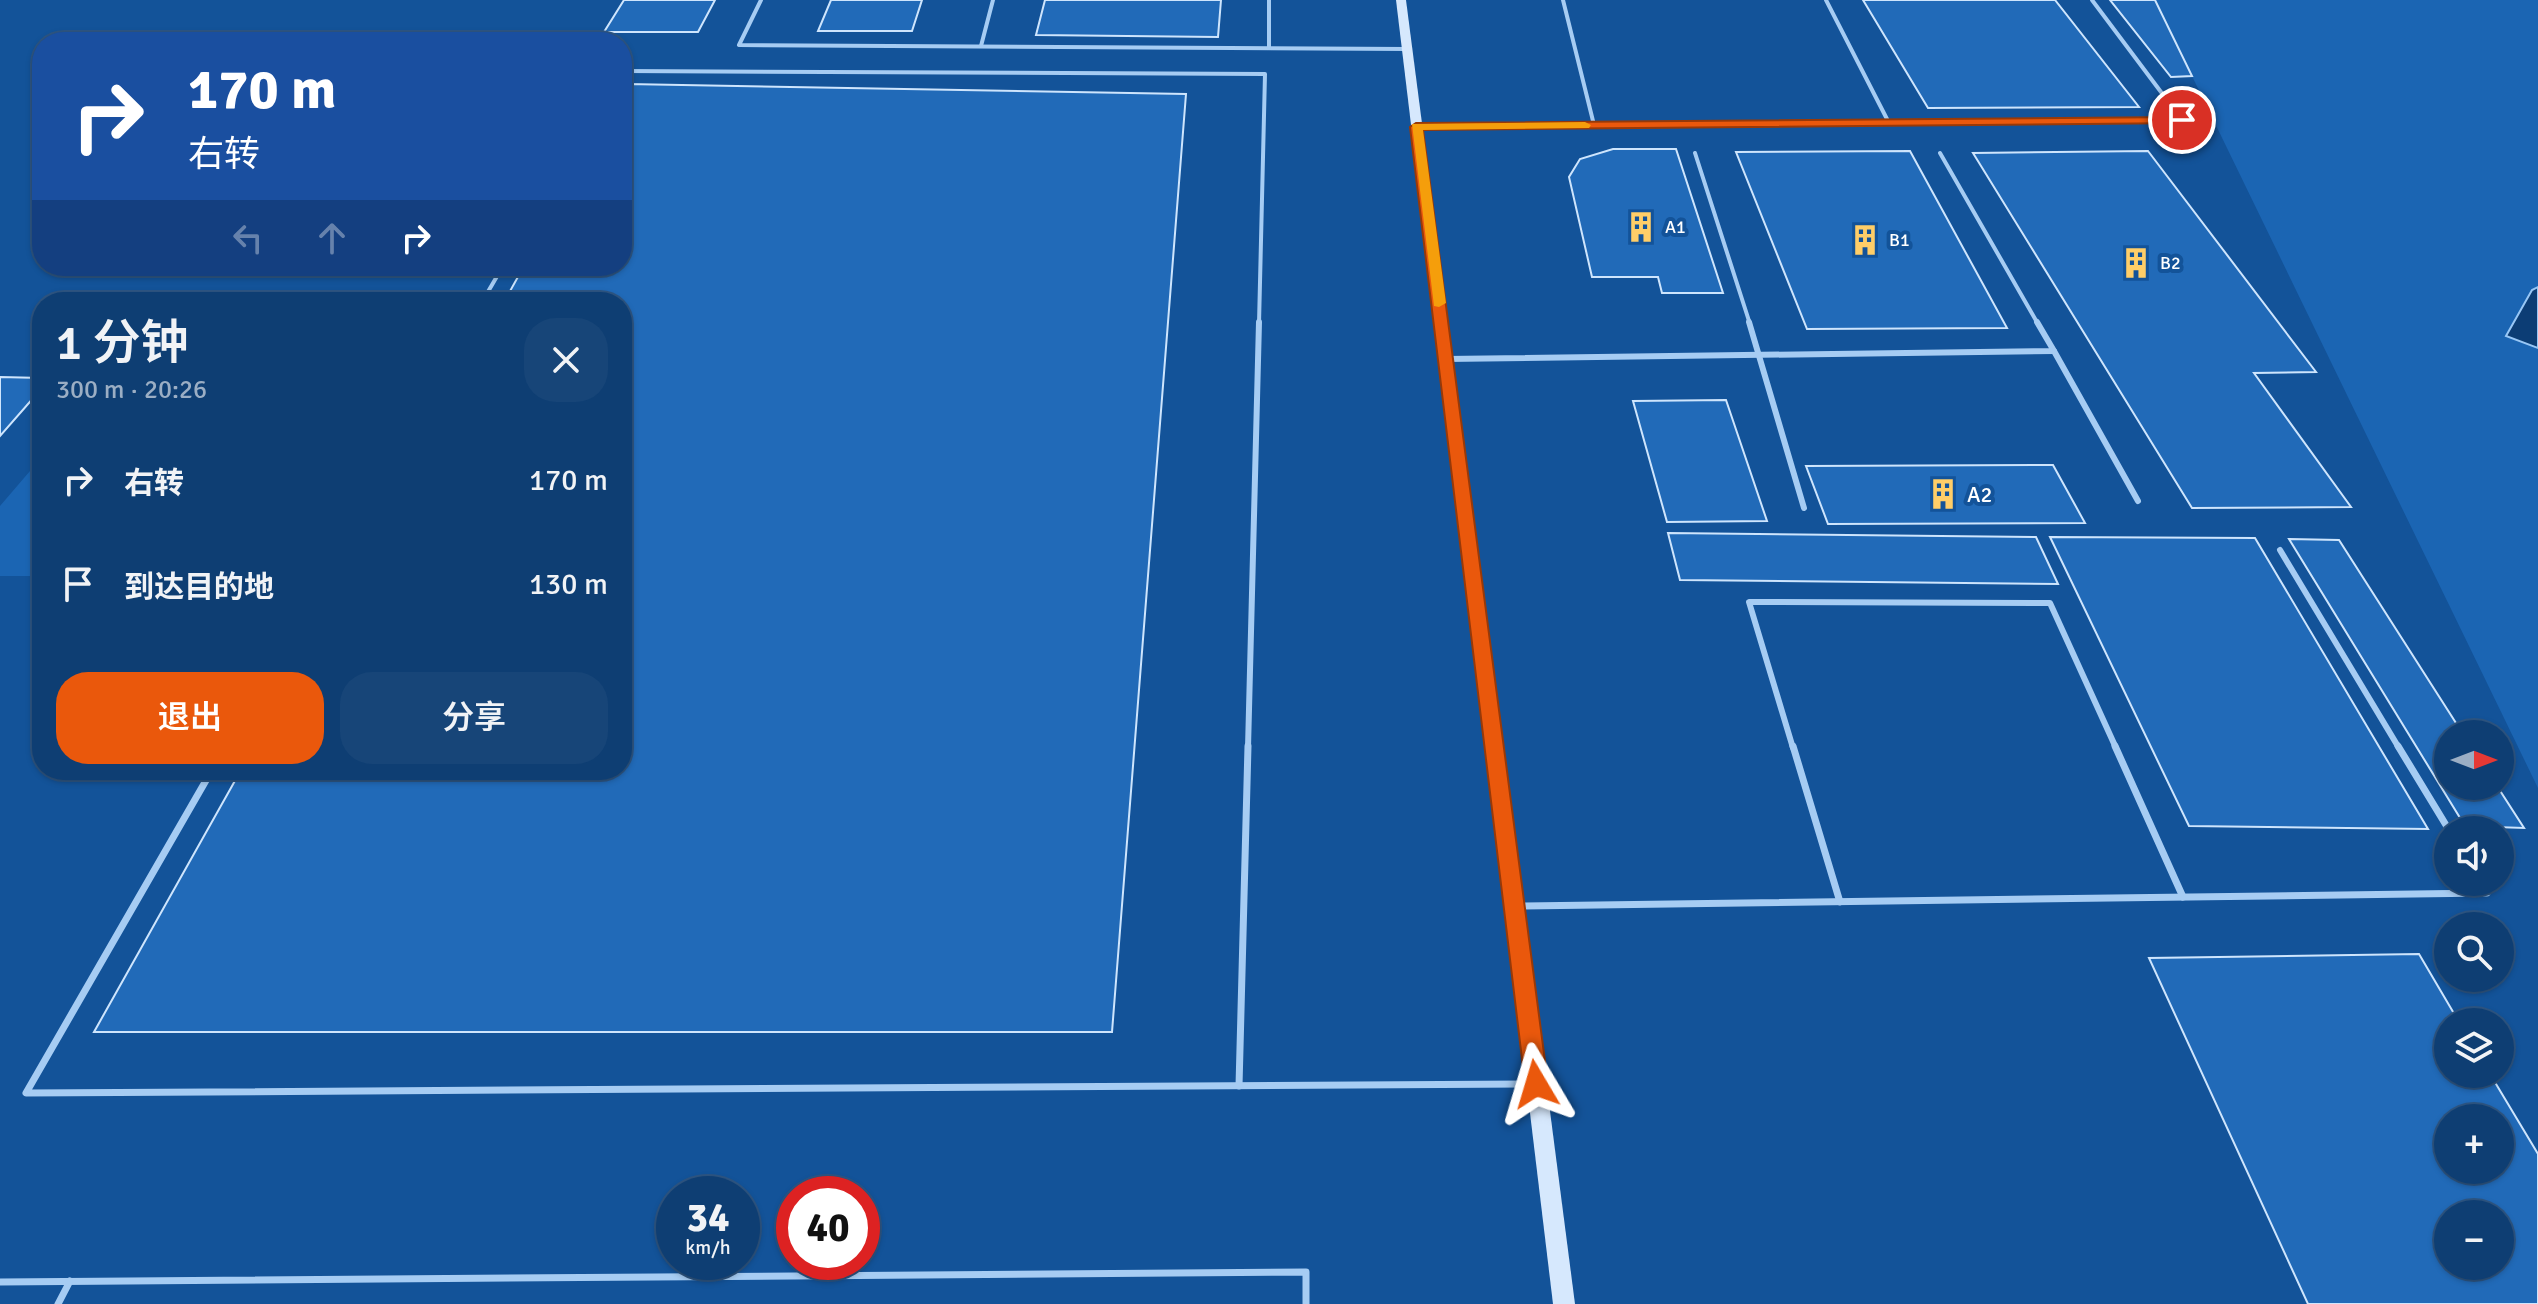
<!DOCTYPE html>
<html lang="zh">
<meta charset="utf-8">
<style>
body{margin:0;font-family:Signika,"Noto Sans SC",sans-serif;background:#174578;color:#f1f3f6;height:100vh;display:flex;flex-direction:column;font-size:30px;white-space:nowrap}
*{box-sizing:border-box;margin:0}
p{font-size:26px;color:#9baec4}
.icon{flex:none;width:44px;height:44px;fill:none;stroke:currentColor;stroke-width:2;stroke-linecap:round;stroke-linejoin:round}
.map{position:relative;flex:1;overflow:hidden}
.sheet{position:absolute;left:32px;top:292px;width:600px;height:488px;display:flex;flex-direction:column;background:#0e3e73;border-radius:32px;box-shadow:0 2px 6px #0004,0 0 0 2px #2e5785}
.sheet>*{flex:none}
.banner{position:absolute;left:32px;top:32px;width:600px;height:244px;border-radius:32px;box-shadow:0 2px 6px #0004,0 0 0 2px #2e5785;background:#1a4fa0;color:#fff;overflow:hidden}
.needle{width:52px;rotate:90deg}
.fabs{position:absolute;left:2434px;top:720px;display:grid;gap:16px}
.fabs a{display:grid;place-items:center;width:80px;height:80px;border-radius:50%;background:#0e3e73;box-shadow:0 2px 6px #0004,0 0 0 2px #2e5785;font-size:40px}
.speed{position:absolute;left:656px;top:1176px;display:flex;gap:16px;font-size:40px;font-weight:700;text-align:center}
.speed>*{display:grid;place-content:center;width:104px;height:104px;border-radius:50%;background:#0e3e73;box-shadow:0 2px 6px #0004,0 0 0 2px #2e5785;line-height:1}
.speed small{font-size:20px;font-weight:400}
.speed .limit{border:12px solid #d22;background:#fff;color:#111}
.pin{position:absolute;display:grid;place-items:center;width:68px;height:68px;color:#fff;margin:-34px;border:4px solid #fff;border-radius:50%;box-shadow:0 2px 8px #0007}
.me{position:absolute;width:88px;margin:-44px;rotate:353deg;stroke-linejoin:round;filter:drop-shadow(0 0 6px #0008)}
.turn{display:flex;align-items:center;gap:28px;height:168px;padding:0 24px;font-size:36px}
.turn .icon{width:104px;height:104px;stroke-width:2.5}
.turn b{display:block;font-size:56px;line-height:68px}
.lanes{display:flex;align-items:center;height:76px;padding:0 24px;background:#0003;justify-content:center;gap:40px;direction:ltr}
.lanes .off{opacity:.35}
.round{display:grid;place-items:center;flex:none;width:84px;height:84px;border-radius:32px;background:#174578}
.summary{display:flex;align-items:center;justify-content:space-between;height:136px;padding:0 24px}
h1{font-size:48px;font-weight:600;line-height:60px}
.primary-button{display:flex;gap:16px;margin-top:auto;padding:16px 24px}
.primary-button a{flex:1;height:92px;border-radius:32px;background:#ea580c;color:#fff;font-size:32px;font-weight:600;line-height:92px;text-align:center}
.primary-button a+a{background:#174578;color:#f1f3f6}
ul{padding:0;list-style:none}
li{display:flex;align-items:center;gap:24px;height:104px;padding:0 24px}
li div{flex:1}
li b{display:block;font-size:30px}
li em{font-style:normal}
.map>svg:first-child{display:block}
.green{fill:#1b65b3}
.water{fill:#0c3d75;stroke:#98c7f6;stroke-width:2}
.building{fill:#216ab8;stroke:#cee5fd;stroke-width:2;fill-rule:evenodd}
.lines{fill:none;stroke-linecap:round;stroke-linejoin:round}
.lane-far2{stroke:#a6ccf3;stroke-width:4}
.lane-far1{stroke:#a6ccf3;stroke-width:6}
.lane{stroke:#a6ccf3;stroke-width:7}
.secondary{fill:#d6e8fd;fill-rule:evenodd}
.route{fill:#ea580c;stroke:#983908;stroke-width:2}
.slow{fill:#f59e0b}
.labels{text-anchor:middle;stroke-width:8;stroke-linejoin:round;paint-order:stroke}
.far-poi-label{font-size:18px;fill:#fff;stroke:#135399;text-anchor:start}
.poi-label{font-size:22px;fill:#fff;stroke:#135399;text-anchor:start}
</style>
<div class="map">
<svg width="2538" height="1304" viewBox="0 0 2538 1304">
<rect width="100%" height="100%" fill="#135399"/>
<g class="green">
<polygon points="2155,0 2538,0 2538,788 2192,76"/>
<polygon points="42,457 42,576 0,576 0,506"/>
</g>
<polygon class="water" points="2538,287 2538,348 2506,336 2532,290"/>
<g class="building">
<polygon points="624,0 715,0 698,32 604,32"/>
<polygon points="831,0 922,0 912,31 818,31"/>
<polygon points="1045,0 1221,0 1218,37 1036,35"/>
<polygon points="1863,0 2055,0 2139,107 1928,108"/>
<polygon points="2110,0 2155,0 2192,76 2171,77"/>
<polygon points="627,84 1186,94 1112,1032 94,1032 241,770 622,770 622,302 504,302 524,266 622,266 622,92"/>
<polygon points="1613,149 1676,149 1723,293 1662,293 1658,277 1592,277 1569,177 1580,159"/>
<polygon points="1910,151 2007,328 1807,329 1736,152"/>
<polygon points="2148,151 2316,372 2254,373 2351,507 2192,508 1973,153"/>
<polygon points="0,377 42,378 42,388 0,436"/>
<polygon points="1726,400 1767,521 1667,522 1633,401"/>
<polygon points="2053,465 2085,523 1828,524 1806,466"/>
<polygon points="1668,533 2036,537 2058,584 1680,580"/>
<polygon points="2050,537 2255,538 2428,829 2189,826"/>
<polygon points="2289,539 2339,540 2463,734 2448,734 2448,786 2497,786 2524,828 2465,826"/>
<path d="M2419 954 2459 1022H2448V1074H2490L2538 1154V1304H2308L2149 958ZM2448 1118H2500V1170H2448ZM2448 1214H2500V1266H2448Z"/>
</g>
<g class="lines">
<g class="lane-far2">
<polyline points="761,0 739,45 1407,49"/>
<polyline points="1269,0 1269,48"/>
<polyline points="1563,0 1594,125"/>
<polyline points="1826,0 1889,123"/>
<polyline points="981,46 993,0"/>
<polyline points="622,71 1265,74 1259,324"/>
<polyline points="1416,127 2182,120 2092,0"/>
<polyline points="1695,153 1750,324"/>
<polyline points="1940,153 2038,324"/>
<polyline points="482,302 503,266"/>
</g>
<g class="lane-far1">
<polyline points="1749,322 1804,508"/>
<polyline points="2054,351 2138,501"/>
<polyline points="1446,359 2054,351 2037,322"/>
<polyline points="2280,550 2399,748"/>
<polyline points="1248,748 1259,322"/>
<polyline points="1793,748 1749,602 2050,603 2116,748"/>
</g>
<g class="lane">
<polyline points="1793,746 1840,902"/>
<polyline points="2115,746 2183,897"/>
<polyline points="2398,746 2449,830"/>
<polyline points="212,770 26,1093 1533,1084"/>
<polyline points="1518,906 2487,893 2481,882"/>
<polyline points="1239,1086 1248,746"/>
<polyline points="0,1282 1306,1272 1306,1304"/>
<polyline points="58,1304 70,1281"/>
</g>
<polygon class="secondary" points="1396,0 1406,0 1575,1304 1553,1304"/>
</g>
<polygon class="route" points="2182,117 2188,120 2187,123 1423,130 1548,1084 1544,1091 1536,1094 1528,1091 1525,1084 1410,127 1416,123"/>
<polygon class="slow" points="1585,122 1591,125 1589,128 1423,130 1446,303 1439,307 1434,306 1412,124"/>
<defs>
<symbol id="building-bare" viewBox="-9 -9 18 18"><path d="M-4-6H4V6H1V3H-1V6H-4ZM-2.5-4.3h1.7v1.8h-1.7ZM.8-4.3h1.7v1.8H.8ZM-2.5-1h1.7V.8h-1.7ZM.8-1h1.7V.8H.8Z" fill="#ffce68" stroke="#135399" stroke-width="2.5" paint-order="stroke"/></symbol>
</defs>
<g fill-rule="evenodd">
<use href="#building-bare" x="1619" y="205" width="44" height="44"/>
<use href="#building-bare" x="1843" y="218" width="44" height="44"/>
<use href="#building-bare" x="2114" y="241" width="44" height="44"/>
<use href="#building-bare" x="1921" y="472" width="44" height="44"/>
</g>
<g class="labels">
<g class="far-poi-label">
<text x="1665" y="233">A1</text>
<text x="1889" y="246">B1</text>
<text x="2160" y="269">B2</text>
</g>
<g class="poi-label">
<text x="1967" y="502">A2</text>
</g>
</g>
</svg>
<div class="fabs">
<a><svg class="needle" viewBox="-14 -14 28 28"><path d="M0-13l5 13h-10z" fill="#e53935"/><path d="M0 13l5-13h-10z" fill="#9baec4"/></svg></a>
<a><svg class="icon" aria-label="sound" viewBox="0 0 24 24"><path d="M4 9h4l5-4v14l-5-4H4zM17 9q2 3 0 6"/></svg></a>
<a><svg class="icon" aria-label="search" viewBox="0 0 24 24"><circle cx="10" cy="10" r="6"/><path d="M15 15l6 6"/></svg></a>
<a><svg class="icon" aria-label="layers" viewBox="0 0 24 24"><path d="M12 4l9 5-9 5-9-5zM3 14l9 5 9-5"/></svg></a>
<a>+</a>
<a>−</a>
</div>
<div class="speed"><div>34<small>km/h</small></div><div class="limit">40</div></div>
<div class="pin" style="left:2182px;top:120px;background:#d93025"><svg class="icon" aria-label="arrive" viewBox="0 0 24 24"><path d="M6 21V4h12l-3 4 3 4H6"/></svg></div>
<svg class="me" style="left:1536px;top:1084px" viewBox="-20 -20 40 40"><path d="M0-17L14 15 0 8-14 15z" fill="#ea580c" stroke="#fff" stroke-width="4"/></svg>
<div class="banner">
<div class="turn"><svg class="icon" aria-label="right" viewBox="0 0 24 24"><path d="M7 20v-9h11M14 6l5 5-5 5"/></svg><div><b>170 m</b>右转</div></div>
<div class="lanes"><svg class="icon off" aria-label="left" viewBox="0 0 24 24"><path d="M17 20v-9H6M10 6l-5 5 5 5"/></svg><svg class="icon off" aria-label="ahead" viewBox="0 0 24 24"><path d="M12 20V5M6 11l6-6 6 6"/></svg><svg class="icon" aria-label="right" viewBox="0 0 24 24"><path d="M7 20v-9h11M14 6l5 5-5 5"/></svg></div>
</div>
<section class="sheet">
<div class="summary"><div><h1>1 分钟</h1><p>300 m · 20:26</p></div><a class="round"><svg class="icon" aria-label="close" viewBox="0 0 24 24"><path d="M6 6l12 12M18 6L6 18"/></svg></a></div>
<ul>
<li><svg class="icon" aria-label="right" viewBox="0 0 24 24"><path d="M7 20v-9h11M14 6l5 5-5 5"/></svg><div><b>右转</b></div><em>170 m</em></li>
<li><svg class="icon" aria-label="arrive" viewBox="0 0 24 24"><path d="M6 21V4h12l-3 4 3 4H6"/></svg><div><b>到达目的地</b></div><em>130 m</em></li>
</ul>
<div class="primary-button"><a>退出</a><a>分享</a></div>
</section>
</div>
